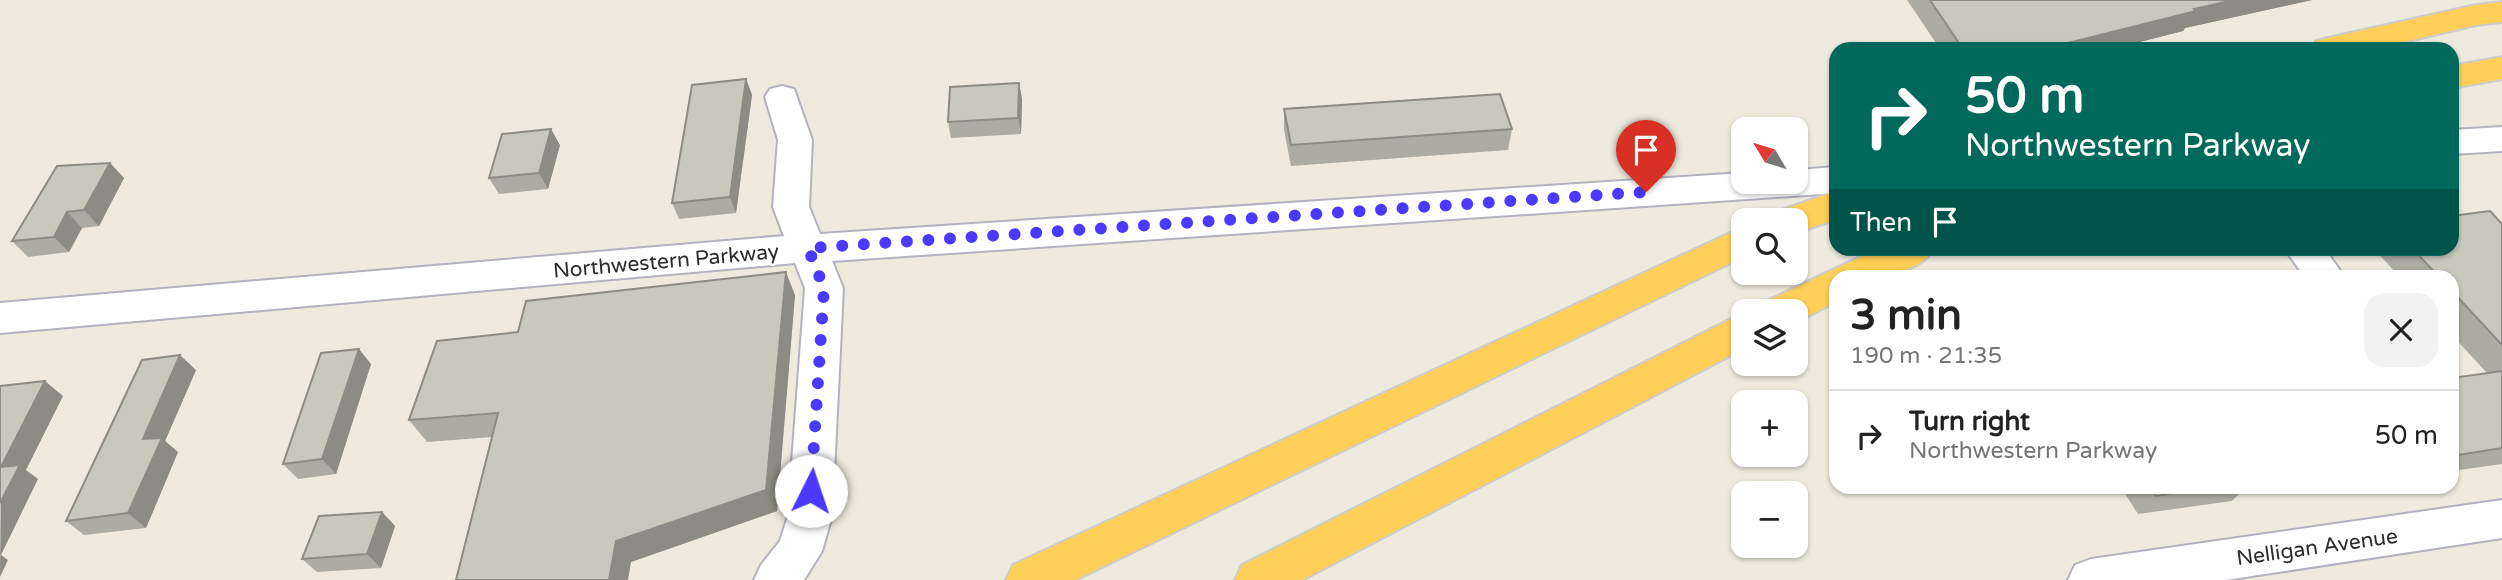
<!DOCTYPE html>
<meta charset="utf-8">
<style>
body{margin:0;font-family:"Varela Round",sans-serif;background:#f2f2f2;color:#222;height:100vh;display:flex;flex-direction:column;font-size:26px;white-space:nowrap}
*{box-sizing:border-box;margin:0}
p{font-size:23px;color:#767676}
.icon{flex:none;width:38px;height:38px;fill:none;stroke:currentColor;stroke-width:2;stroke-linecap:round;stroke-linejoin:round}
.map{position:relative;flex:1;overflow:hidden}
.details{position:absolute;left:1829px;top:270px;width:630px;height:224px;display:flex;flex-direction:column;background:#fff;border-radius:21px;box-shadow:0 2px 5px #0004}
.details>*{flex:none}
.hud{position:absolute;left:1829px;top:42px;width:630px;height:214px;border-radius:21px;box-shadow:0 2px 5px #0004;background:#00695c;color:#fff;overflow:hidden}
.needle{width:46px;rotate:308deg}
.fabs{position:absolute;left:1731px;top:117px;display:grid;gap:14px}
.fabs a{display:grid;place-items:center;width:77px;height:77px;border-radius:14px;background:#fff;box-shadow:0 2px 5px #0004;font-size:35px}
.pin{position:absolute;display:grid;place-items:center;width:60px;height:60px;color:#fff;margin:-72px -30px;border-radius:50% 50% 50% 0;rotate:-45deg;box-shadow:0 0 7px #0007}
.pin .icon{rotate:45deg}
.me{position:absolute;width:77px;margin:-38px;rotate:4deg;stroke-linejoin:round;filter:drop-shadow(0 0 5px #0008)}
.turn{display:flex;align-items:center;gap:24px;height:147px;padding:0 21px;font-size:32px}
.turn .icon{width:91px;height:91px;stroke-width:2.5}
.turn b{display:block;font-size:49px;line-height:60px}
.then{display:flex;align-items:center;height:66px;padding:0 21px;background:#0003;gap:14px;font-size:26px}
.round{display:grid;place-items:center;flex:none;width:74px;height:74px;border-radius:21px;background:#f2f2f2}
.head{display:flex;align-items:center;justify-content:space-between;height:119px;padding:0 21px}
h1{font-size:42px;font-weight:700;line-height:52px}
ul{padding:0;list-style:none}
li{display:flex;align-items:center;gap:21px;height:91px;padding:0 21px;border-top:2px solid #e0e0e0}
li div{flex:1}
li b{display:block;font-size:26px}
li em{font-style:normal}
.map>svg:first-child{display:block}
.lines{fill:none;stroke-linecap:round;stroke-linejoin:round}
.minor-casing{stroke:#b2b2c0;stroke-width:4}
.highway-casing{stroke:#ccc;stroke-width:4}
.minor{fill:#fff;fill-rule:evenodd}
.highway{fill:#ffcf57;fill-rule:evenodd}
.wall{fill:#adaca3}
.shaded-wall{fill:#8d8c84}
.building{fill:#c9c8bd;stroke:#8d8c84;stroke-width:2}
.route{stroke:#4c39ff;stroke-width:12;stroke-dasharray:0 21.6}
.labels{text-anchor:middle;stroke-width:5;stroke-linejoin:round;paint-order:stroke}
.street-label{font-size:21px;fill:#2c2c2c;stroke:#fff}
</style>
<div class="map">
<svg width="2502" height="580" viewBox="0 0 2502 580">
<rect width="100%" height="100%" fill="#eeebde"/>
<g class="lines">
<defs>
<g id="minor">
<polygon points="782,86 794,89 812,140 809,207 820,234 1743,173 1743,182 1796,182 1796,170 1836,167 1836,193 832,261 843,288 832,516 822,551 804,580 754,580 761,565 780,541 788,516 805,288 795,263 0,333 0,303 784,236 773,207 778,140 765,97 770,89"/>
<polygon points="2502,127 2502,151 2452,154 2452,130"/>
<polygon points="2284,248 2324,248 2344,276 2304,276"/>
<polygon points="2502,500 2502,538 2226,580 2068,580 2075,565 2091,559"/>
</g>
<g id="highway">
<polygon points="2502,2 2502,22 2476,25 2374,49 2312,49 2316,41 2328,38 2476,5"/>
<polygon points="2502,57 2502,79 2452,88 2452,66"/>
<polygon points="1836,191 1836,219 1796,233 1796,220 1777,220 1782,210"/>
<polygon points="1743,227 1743,257 1075,580 1006,580 1013,565"/>
<path d="M1879 248H1934C1917 279 1866 276 1836 276V302L1796 322V312H1762L1767 301Z"/>
<polygon points="1743,315 1743,349 1302,580 1235,580 1242,565 1729,320"/>
</g>
</defs>
<use href="#minor" class="minor-casing"/>
<use href="#highway" class="highway-casing"/>
<use href="#minor" class="minor"/>
<use href="#highway" class="highway"/>
</g>
<g class="wall">
<polygon points="1907,0 2312,0 2185,28 2183,31 2112,49 1940,49"/>
<polygon points="746,79 752,95 736,213 679,219 672,203"/>
<polygon points="1019,83 1022,99 1021,134 951,138 948,122"/>
<polygon points="1284,109 1512,129 1508,150 1291,166 1284,130"/>
<polygon points="560,145 548,189 499,194 489,178"/>
<polygon points="110,163 124,178 99,226 82,228 69,252 28,257 12,241"/>
<polygon points="2502,224 2502,464 2452,471 2452,378 2487,373 2452,335 2452,276 2399,276 2373,248 2452,248"/>
<polygon points="795,295 777,511 631,562 492,437 427,442 409,420 518,332"/>
<polygon points="371,364 336,474 298,479 283,464"/>
<polygon points="196,370 165,441 178,452 146,528 84,535 66,521"/>
<polygon points="2120,486 2247,486 2232,501 2138,514"/>
<polygon points="382,512 395,526 381,568 317,572 302,559"/>
</g>
<g class="shaded-wall">
<polygon points="2234,0 2312,0 2185,28 2183,31 2112,49 2044,49 2194,9"/>
<polygon points="746,79 752,95 736,213 730,197"/>
<polygon points="1019,83 1022,99 1021,134 1018,118"/>
<polygon points="551,129 560,145 548,189 539,173"/>
<polygon points="110,163 124,178 99,226 84,210"/>
<polygon points="67,212 82,228 69,252 54,237"/>
<polygon points="786,272 795,295 777,511 631,562 628,580 609,580 616,541"/>
<polygon points="359,349 371,364 336,474 322,459"/>
<polygon points="180,355 196,370 165,441 178,452 146,528 128,513 143,439"/>
<polygon points="45,381 63,396 26,470 38,479 1,555 8,560 0,577 1,467"/>
<polygon points="382,512 395,526 381,568 367,554"/>
</g>
<g class="building">
<polygon points="1930,0 2234,0 2194,9 2196,11 2044,49 1963,49"/>
<polygon points="746,79 730,197 672,203 692,85"/>
<polygon points="1019,83 1018,118 948,122 950,87"/>
<polygon points="1500,94 1512,129 1291,145 1284,109"/>
<polygon points="551,129 539,173 489,178 502,134"/>
<polygon points="110,163 84,210 67,212 54,237 12,241 57,166"/>
<polygon points="2490,211 2502,224 2502,345 2452,291 2452,276 2438,276 2412,248 2452,248 2452,216"/>
<polygon points="786,272 766,490 616,541 609,580 456,580 498,413 409,420 437,341 518,332 526,301"/>
<polygon points="359,349 322,459 283,464 321,353"/>
<polygon points="180,355 143,439 162,438 128,513 66,521 142,360"/>
<polygon points="2502,371 2502,448 2452,456 2452,378"/>
<polygon points="45,381 1,467 20,465 0,503 0,386"/>
<polygon points="2150,486 2221,486 2156,496"/>
<polygon points="382,512 367,554 302,559 319,516"/>
</g>
<g class="lines">
<polyline class="route" points="811,491 824,288 808,248 1646,192"/>
</g>
<g class="labels">
<g class="street-label">
<text transform="translate(666 261) rotate(-5)" y="7">Northwestern Parkway</text>
<text transform="translate(2317 547) rotate(-8)" y="7">Nelligan Avenue</text>
</g>
</g>
</svg>
<div class="fabs">
<a><svg class="needle" viewBox="-14 -14 28 28"><path d="M0-13l5 13h-10z" fill="#e53935"/><path d="M0 13l5-13h-10z" fill="#767676"/></svg></a>
<a><svg class="icon" aria-label="search" viewBox="0 0 24 24"><circle cx="10" cy="10" r="6"/><path d="M15 15l6 6"/></svg></a>
<a><svg class="icon" aria-label="layers" viewBox="0 0 24 24"><path d="M12 4l9 5-9 5-9-5zM3 14l9 5 9-5"/></svg></a>
<a>+</a>
<a>−</a>
</div>
<div class="pin" style="left:1646px;top:192px;background:#d93025"><svg class="icon" aria-label="arrive" viewBox="0 0 24 24"><path d="M6 21V4h12l-3 4 3 4H6"/></svg></div>
<svg class="me" style="left:811px;top:491px" viewBox="-20 -20 40 40"><circle r="19" fill="#fff"/><path d="M0-13L10 11 0 6-10 11z" fill="#4c39ff"/></svg>
<div class="hud">
<div class="turn"><svg class="icon" aria-label="right" viewBox="0 0 24 24"><path d="M7 20v-9h11M14 6l5 5-5 5"/></svg><div><b>50 m</b>Northwestern Parkway</div></div>
<div class="then">Then<svg class="icon" aria-label="arrive" viewBox="0 0 24 24"><path d="M6 21V4h12l-3 4 3 4H6"/></svg></div>
</div>
<section class="details">
<div class="head"><div><h1>3 min</h1><p>190 m · 21:35</p></div><a class="round"><svg class="icon" aria-label="close" viewBox="0 0 24 24"><path d="M6 6l12 12M18 6L6 18"/></svg></a></div>
<ul>
<li><svg class="icon" aria-label="right" viewBox="0 0 24 24"><path d="M7 20v-9h11M14 6l5 5-5 5"/></svg><div><b>Turn right</b><p>Northwestern Parkway</p></div><em>50 m</em></li>
</ul>
</section>
</div>
